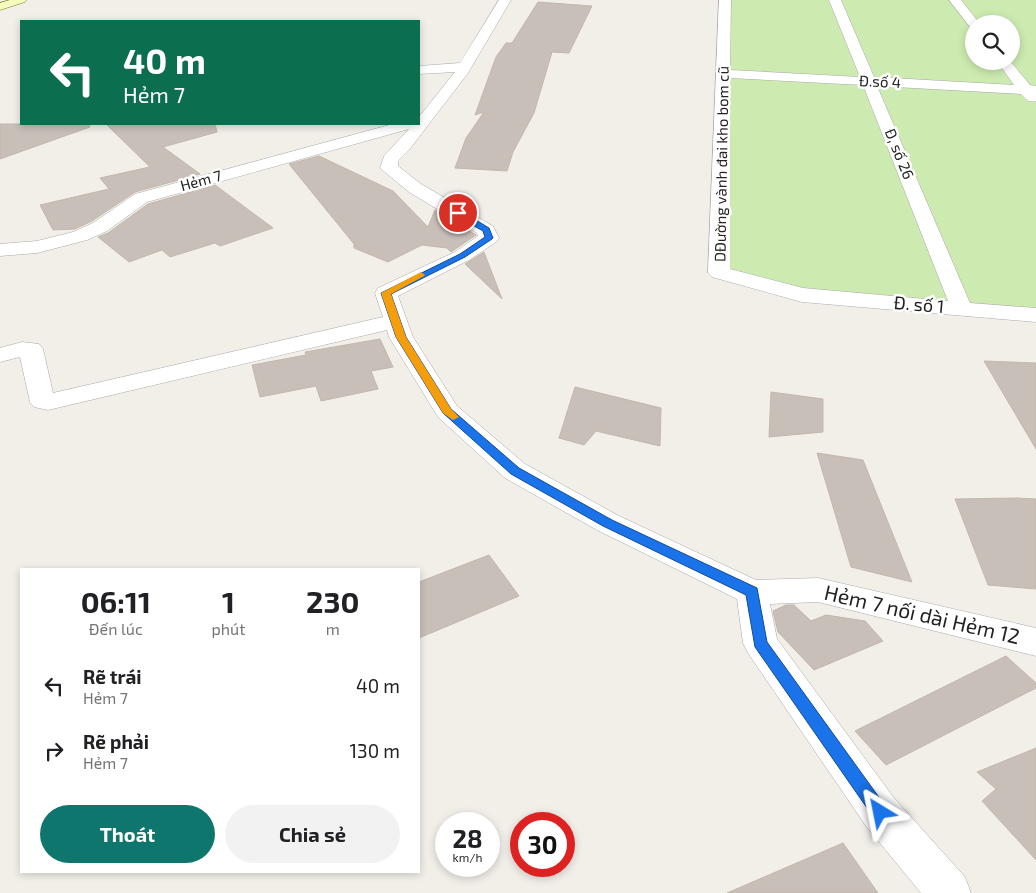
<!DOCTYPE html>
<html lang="vi">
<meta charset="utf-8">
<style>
body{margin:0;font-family:"Exo 2",sans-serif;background:#f2f2f2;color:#202124;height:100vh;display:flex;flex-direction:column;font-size:19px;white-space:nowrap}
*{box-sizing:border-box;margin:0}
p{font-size:16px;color:#757577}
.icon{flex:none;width:28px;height:28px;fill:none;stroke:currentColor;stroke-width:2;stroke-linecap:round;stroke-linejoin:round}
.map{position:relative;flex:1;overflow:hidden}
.details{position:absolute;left:20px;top:568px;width:400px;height:305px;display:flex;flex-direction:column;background:#fff;border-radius:0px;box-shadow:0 2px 8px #0003}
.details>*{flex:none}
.top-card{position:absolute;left:20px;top:20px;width:400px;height:105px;border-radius:0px;box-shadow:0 2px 8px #0003;background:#0b6e4f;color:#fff;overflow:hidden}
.controls{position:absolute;left:965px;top:15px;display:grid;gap:10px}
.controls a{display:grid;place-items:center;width:55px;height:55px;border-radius:50%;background:#fff;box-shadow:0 2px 8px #0003;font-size:25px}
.speed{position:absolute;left:435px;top:812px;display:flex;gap:10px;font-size:25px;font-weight:700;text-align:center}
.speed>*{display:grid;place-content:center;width:65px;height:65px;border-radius:50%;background:#fff;box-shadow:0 2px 8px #0003;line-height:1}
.speed small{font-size:12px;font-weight:400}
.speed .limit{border:8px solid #d22;background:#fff;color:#111}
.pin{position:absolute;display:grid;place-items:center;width:42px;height:42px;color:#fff;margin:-21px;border:2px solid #fff;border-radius:50%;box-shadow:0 1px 5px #0007}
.me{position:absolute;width:55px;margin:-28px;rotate:325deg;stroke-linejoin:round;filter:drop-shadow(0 0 4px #0008)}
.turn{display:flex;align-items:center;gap:18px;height:105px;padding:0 20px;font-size:22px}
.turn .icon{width:65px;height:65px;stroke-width:2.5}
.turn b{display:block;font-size:35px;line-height:42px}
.eta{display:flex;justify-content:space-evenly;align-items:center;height:85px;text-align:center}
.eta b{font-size:30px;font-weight:700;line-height:35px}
.cta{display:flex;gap:10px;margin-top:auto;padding:10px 20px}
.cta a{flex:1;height:58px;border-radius:30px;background:#0f766e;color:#fff;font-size:20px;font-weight:700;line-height:58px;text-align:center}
.cta a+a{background:#f2f2f2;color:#202124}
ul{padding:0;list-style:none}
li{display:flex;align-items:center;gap:15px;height:65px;padding:0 20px}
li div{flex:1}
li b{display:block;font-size:19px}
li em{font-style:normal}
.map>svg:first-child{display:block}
.grass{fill:#cdebb0;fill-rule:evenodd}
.building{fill:#c7bfb8;stroke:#c4b6ab}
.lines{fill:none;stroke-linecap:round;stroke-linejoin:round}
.street-casing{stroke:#a9a9a9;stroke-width:1}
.secondary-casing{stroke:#707d05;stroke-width:1}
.street{fill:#fff;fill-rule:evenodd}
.secondary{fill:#f7fabf;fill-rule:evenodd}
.route{fill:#1a73e8;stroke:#114b97}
.slow{fill:#f59e0b}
.labels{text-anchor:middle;stroke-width:5;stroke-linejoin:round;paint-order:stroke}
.far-street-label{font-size:15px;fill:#222;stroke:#fff}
.street-label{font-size:18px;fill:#222;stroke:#fff}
.near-street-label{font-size:21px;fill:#222;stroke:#fff}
</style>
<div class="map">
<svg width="1036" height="893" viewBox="0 0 1036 893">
<rect width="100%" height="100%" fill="#f2efe9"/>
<path class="grass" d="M719 0H1036V315L802 295 719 273ZM974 24H1011V61H974Z"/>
<g class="building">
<polygon points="538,2 592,6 569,53 552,52 534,113 513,152 507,171 455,168 466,138 484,112 475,115 496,57 506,43 512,43"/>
<polygon points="0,124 89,124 90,127 0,159"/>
<polygon points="106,124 215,124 217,132 163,147 200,174 135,192 92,221 75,229 53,230 40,205 109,189 100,178 150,167"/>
<polygon points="319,156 393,191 428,227 435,210 476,235 451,252 447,248 422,245 388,262 354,248 354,244 289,164"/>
<polygon points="215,185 273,228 220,246 215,243 170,257 162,250 129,262 98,237 108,233 148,204"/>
<polygon points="484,252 502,299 465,264"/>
<polygon points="380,339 393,367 371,371 378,389 321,401 316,386 260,397 252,365 306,355 305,352"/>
<polygon points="984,361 1036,363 1036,449"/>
<polygon points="575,387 661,408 660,446 596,431 584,445 559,438"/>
<polygon points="771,392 823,399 823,432 769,437"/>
<polygon points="817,453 863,460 912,582 851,567"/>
<polygon points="1017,498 1036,499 1036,589 988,585 955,499"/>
<polygon points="489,555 519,596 419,638 419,582"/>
<polygon points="786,605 794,605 811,621 826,615 865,621 883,641 814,670 778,632 773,611"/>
<polygon points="1006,656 1036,683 1036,688 886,765 855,731"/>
<polygon points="1036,748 1036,860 982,801 996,789 977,772"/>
<polygon points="843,843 878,893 727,893"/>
</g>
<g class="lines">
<defs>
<g id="street">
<polygon points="499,0 511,0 468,73 409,150 398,161 398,166 421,184 493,226 499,238 496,242 469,260 398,296 413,337 457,406 525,464 619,516 756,580 818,578 1036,628 1036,656 818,602 770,604 777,639 894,798 965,877 971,893 921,893 866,826 748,653 743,643 737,599 597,530 505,478 438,417 389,337 387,330 48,410 34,407 30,402 20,357 0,362 0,348 22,342 39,344 43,349 53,393 383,317 375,293 378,288 455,252 478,236 477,233 409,192 380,168 384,156 409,129 147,202 107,231 87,240 37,253 0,256 0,244 37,241 73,232 93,223 135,194 393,124 419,124 419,117 455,72 419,74 419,66 460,63"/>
<path d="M719 0H731L730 70 860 77 829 0H841L874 77 1014 85 997 61H1010L1030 85 1036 86V101C1028 103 1026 99 1021 94L877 86 970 303 1036 308V322L802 302 712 277 708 273ZM730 78 863 85 948 301 803 288 730 269Z"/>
<polygon points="949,0 961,0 980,24 974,24 974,28 970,27"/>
</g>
<polygon id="secondary" points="10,0 27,0 25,2 0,10 0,3"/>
</defs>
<use href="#street" class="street-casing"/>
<use href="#secondary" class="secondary-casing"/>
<use href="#street" class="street"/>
<use href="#secondary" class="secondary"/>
</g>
<polygon class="route" points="455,211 461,211 489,228 493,238 492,239 465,257 391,294 406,337 451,409 519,468 612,520 757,588 767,642 886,807 888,812 886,818 880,820 874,818 755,647 746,595 603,526 511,474 443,413 396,337 381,293 460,254 485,237 483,231 455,215"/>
<polygon class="slow" points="421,272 425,275 424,276 391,294 406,337 451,409 459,417 453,420 443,413 396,337 381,293"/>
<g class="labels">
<g class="far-street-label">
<text transform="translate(880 82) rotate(3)" y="5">Đ.số 4</text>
<text transform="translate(899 154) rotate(68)" y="5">Đ, số 26</text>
<text transform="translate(722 164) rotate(-89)" y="5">DĐường vành đai kho bom cũ</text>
<text transform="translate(201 181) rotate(-15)" y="5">Hẻm 7</text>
</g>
<g class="street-label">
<text transform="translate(919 305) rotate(5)" y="6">Đ. số 1</text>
</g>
<g class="near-street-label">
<text transform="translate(922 615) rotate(13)" y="7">Hẻm 7 nối dài Hẻm 12</text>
</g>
</g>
</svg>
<div class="controls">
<a><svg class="icon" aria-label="search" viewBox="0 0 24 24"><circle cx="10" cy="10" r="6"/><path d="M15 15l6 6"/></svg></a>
</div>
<div class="speed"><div>28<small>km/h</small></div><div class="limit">30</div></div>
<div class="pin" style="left:458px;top:213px;background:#d93025"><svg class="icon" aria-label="arrive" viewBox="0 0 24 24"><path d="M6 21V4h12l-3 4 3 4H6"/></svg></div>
<svg class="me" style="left:880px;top:812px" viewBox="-20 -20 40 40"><path d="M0-17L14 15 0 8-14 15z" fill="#1a73e8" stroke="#fff" stroke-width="4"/></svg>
<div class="top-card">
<div class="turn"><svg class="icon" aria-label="left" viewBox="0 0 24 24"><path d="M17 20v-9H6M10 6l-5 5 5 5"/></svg><div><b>40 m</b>Hẻm 7</div></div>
</div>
<section class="details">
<div class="eta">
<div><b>06:11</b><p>Đến lúc</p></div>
<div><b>1</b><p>phút</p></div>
<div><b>230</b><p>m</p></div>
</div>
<ul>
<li><svg class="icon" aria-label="left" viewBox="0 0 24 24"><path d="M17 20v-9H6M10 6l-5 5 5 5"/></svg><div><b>Rẽ trái</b><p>Hẻm 7</p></div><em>40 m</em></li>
<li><svg class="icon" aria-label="right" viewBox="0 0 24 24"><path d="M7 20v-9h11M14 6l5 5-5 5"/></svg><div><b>Rẽ phải</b><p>Hẻm 7</p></div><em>130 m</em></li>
</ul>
<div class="cta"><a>Thoát</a><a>Chia sẻ</a></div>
</section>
</div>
